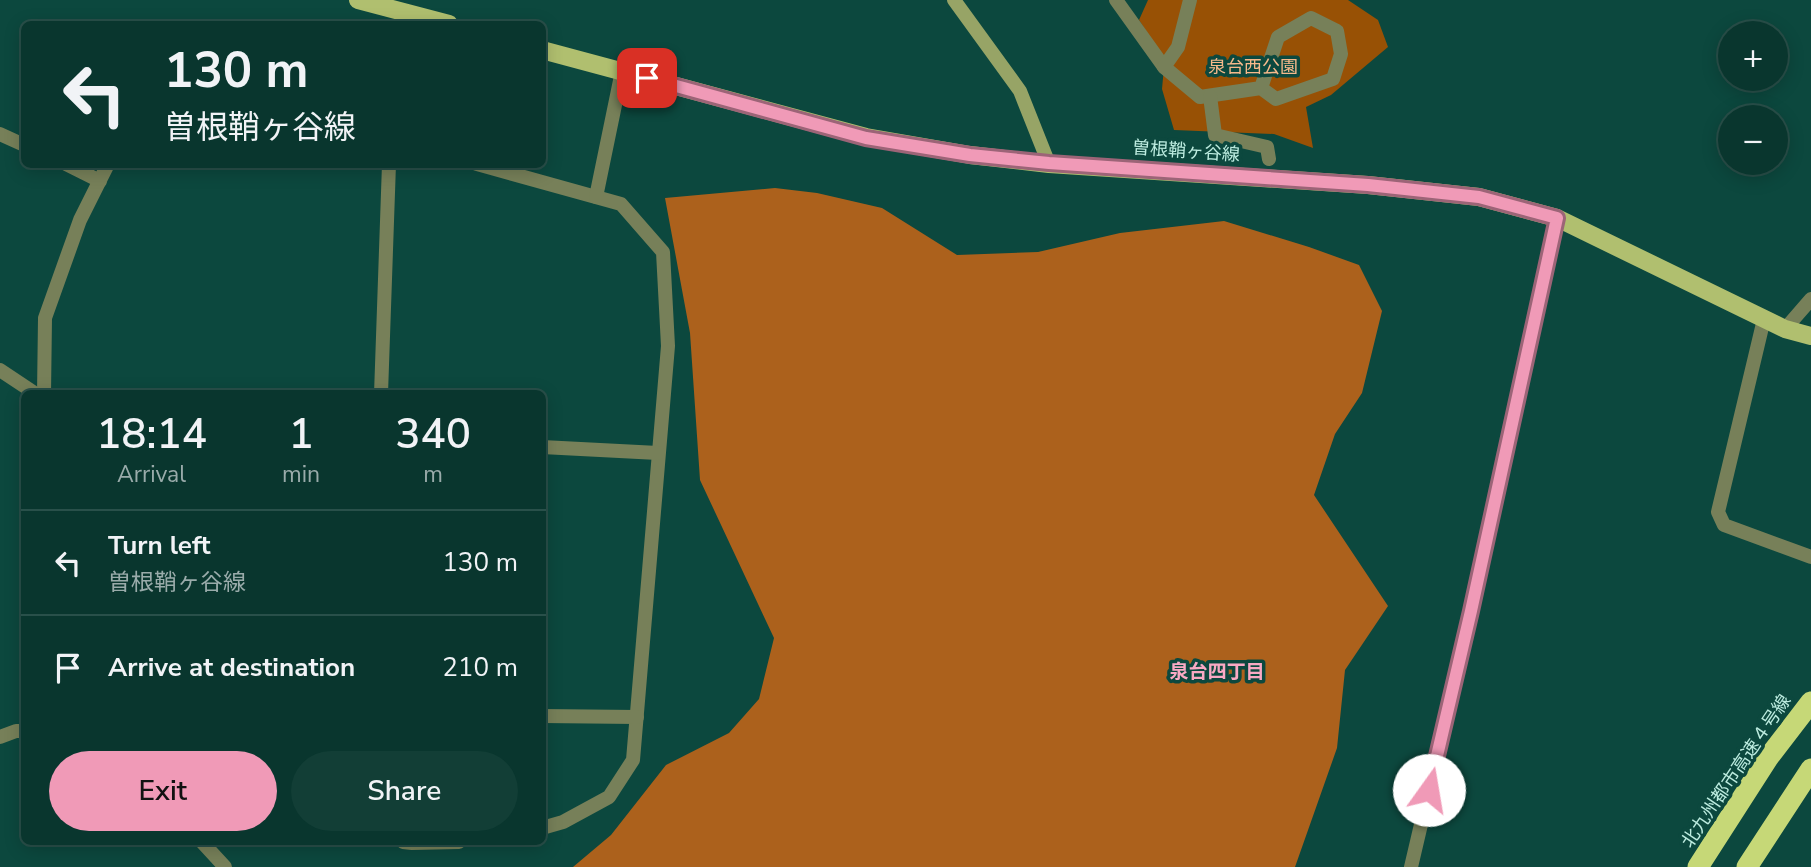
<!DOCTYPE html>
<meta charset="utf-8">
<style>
body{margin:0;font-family:"Nunito Sans","Noto Sans JP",sans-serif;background:#123e36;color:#f1f3f6;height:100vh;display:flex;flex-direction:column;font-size:26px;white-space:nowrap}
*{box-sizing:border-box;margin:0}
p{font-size:23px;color:#99abaa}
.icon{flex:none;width:38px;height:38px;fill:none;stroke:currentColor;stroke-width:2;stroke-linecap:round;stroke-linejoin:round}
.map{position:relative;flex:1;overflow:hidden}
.panel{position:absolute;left:21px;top:390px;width:525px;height:455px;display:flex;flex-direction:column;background:#09362e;border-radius:10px;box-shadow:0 4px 18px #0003,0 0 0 2px #29504a}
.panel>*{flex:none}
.guide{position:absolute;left:21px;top:21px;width:525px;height:147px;border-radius:10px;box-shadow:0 4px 18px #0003,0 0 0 2px #29504a;background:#09362e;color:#f1f3f6;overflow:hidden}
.fabs{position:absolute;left:1718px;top:21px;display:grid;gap:14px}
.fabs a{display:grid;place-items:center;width:70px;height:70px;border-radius:50%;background:#09362e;box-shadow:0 4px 18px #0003,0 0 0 2px #29504a;font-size:35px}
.pin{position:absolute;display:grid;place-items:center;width:60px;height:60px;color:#fff;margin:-30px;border-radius:14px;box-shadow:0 4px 10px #0006}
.me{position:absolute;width:77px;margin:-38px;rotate:13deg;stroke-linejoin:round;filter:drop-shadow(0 0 5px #0008)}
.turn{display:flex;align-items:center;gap:24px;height:147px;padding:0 28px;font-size:32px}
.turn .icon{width:91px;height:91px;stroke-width:2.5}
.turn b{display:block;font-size:49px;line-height:60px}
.eta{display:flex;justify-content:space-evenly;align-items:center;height:119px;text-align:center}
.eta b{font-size:42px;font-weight:600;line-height:49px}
.button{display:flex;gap:14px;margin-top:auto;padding:14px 28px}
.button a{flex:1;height:80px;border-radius:42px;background:#f09ab7;color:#111;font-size:28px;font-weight:600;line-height:80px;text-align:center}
.button a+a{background:#123e36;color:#f1f3f6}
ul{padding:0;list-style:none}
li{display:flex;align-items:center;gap:21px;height:105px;padding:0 28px;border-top:2px solid #29504a}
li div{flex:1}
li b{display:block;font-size:26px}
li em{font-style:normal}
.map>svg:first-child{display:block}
.green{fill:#985105}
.forest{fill:#ac611c}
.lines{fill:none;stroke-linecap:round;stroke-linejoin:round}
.lane{stroke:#778059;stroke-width:14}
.street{stroke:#778059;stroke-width:14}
.secondary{stroke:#97a466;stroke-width:14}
.primary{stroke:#b0bf6f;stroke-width:18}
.highway{stroke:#c6d877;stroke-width:21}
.route-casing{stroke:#9c6477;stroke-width:18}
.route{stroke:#f09ab7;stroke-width:12}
.labels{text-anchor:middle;stroke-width:7;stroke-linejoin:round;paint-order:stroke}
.park-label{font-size:18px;fill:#f6b98b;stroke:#0c483e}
.street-label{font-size:18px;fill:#bdece0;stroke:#0c483e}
.neighbourhood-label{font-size:19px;font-weight:bold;fill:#f9a9c4;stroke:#0c483e}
</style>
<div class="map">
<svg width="1811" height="867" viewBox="0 0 1811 867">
<rect width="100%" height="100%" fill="#0c483e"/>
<polygon class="green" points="1148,0 1348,0 1378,20 1388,47 1331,95 1306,107 1313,148 1274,134 1174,130 1162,89 1164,67 1161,54 1139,20"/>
<polygon class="forest" points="775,188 817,193 882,208 957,255 1038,252 1120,233 1224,221 1309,247 1359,265 1382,311 1362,393 1335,434 1314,495 1388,606 1345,670 1337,748 1295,867 573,867 611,835 666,765 729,733 759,699 774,638 700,480 690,333 665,198"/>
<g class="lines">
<g class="lane">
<polyline points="0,134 24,145"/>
<polyline points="66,164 100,181"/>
<polyline points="477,164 621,204 663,252 668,346 633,760 609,797 563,822 542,828"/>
<polyline points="596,197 622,71"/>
<polyline points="1764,319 1718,512 1724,525 1811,557"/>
<polyline points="0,370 36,394"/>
<polyline points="44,394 45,318 80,220 108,164"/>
<polyline points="381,394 389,164"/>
<polyline points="542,447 658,453"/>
<polyline points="542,716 637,717"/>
<polyline points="403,842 412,843 459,842"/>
</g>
<g class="street">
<polyline points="1116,0 1164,67"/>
<polyline points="1190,0 1178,47 1164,67 1200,97 1261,88 1276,99 1333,79 1341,54 1337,31 1311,18 1278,37 1261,88"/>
<polyline points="1210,96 1215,135 1267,147 1269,159"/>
<polyline points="1785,329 1811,299"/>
<polyline points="0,737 16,731 24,731"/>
<polyline points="202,842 225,867"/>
<polyline points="1411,867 1465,637 1557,218"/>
</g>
<polyline class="secondary" points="954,0 1020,91 1049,164"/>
<g class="primary">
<polyline points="358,0 449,24"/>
<polyline points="542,50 866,137 970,155 1049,164 1368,185 1479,197 1557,218 1785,329 1811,336"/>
</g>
<g class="highway">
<polyline points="1698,867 1768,758 1811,702"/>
<polyline points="1747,867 1811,769"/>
</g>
</g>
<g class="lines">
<defs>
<polyline id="route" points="647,78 866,138 970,155 1049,163 1368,185 1479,197 1557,218 1471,611 1429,790"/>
</defs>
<use href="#route" class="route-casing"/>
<use href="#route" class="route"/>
</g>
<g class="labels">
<g class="park-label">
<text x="1253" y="73">泉台西公園</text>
</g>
<g class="street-label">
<text transform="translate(1186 151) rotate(4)" y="6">曽根鞘ヶ谷線</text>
<text transform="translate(1736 771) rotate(-56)" y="6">北九州都市高速４号線</text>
</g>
<g class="neighbourhood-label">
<text x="1217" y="678">泉台四丁目</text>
</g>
</g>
</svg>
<div class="fabs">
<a>+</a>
<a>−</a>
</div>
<div class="pin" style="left:647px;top:78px;background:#d93025"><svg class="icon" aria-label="arrive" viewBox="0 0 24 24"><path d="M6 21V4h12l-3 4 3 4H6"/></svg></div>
<svg class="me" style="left:1429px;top:790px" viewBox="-20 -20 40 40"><circle r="19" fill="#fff"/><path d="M0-13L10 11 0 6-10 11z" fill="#f09ab7"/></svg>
<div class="guide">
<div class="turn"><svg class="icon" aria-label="left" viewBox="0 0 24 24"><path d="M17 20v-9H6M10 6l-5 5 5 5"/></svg><div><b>130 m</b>曽根鞘ヶ谷線</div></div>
</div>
<section class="panel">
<div class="eta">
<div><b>18:14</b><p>Arrival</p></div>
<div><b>1</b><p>min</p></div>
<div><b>340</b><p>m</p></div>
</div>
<ul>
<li><svg class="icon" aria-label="left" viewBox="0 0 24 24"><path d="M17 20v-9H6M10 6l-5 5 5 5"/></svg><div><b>Turn left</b><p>曽根鞘ヶ谷線</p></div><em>130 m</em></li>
<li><svg class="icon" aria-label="arrive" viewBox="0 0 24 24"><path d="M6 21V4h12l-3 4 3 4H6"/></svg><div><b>Arrive at destination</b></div><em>210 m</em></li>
</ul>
<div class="button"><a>Exit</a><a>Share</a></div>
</section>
</div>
